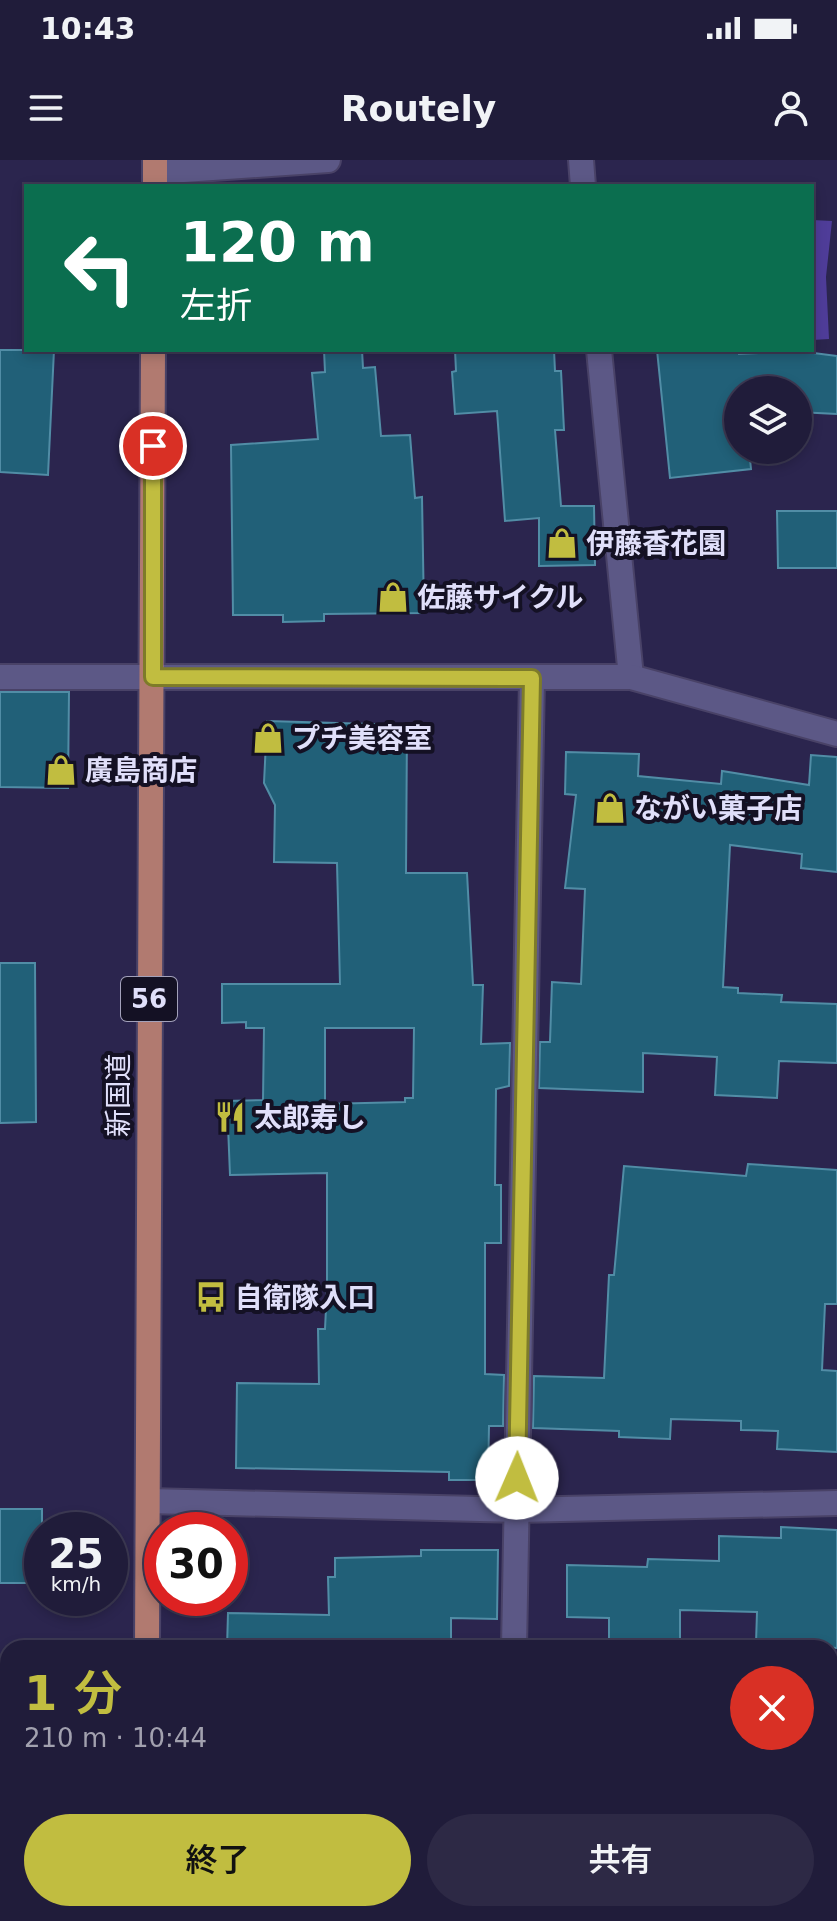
<!DOCTYPE html>
<html lang="ja">
<meta charset="utf-8">
<style>
body{margin:0;font-family:"DejaVu Sans","Noto Sans JP",sans-serif;background:#2d2945;color:#f1f3f6;height:100vh;display:flex;flex-direction:column;font-size:30px;white-space:nowrap}
*{box-sizing:border-box;margin:0}
p{font-size:26px;color:#a2a1af}
.icon{flex:none;width:44px;height:44px;fill:none;stroke:currentColor;stroke-width:2;stroke-linecap:round;stroke-linejoin:round}
.map{position:relative;flex:1;overflow:hidden}
.side{position:absolute;left:0px;top:1480px;width:838px;height:282px;display:flex;flex-direction:column;background:#201c3a;border-radius:24px 24px 0 0;box-shadow:0 4px 12px #0003,0 0 0 2px #3d3a54}
.side>*{flex:none}
.banner{position:absolute;left:24px;top:24px;width:790px;height:168px;border-radius:0px;box-shadow:0 4px 12px #0003,0 0 0 2px #3d3a54;background:#0b6e4f;color:#fff;overflow:hidden}
.buttons{position:absolute;left:724px;top:216px;display:grid;gap:16px}
.buttons a{display:grid;place-items:center;width:88px;height:88px;border-radius:50%;background:#201c3a;box-shadow:0 4px 12px #0003,0 0 0 2px #3d3a54;font-size:40px}
.speed{position:absolute;left:24px;top:1352px;display:flex;gap:16px;font-size:40px;font-weight:700;text-align:center}
.speed>*{display:grid;place-content:center;width:104px;height:104px;border-radius:50%;background:#201c3a;box-shadow:0 4px 12px #0003,0 0 0 2px #3d3a54;line-height:1}
.speed small{font-size:20px;font-weight:400}
.speed .limit{border:12px solid #d22;background:#fff;color:#111}
.pin{position:absolute;display:grid;place-items:center;width:68px;height:68px;color:#fff;margin:-34px;border:4px solid #fff;border-radius:50%;box-shadow:0 2px 8px #0007}
.me{position:absolute;width:88px;margin:-44px;rotate:1deg;stroke-linejoin:round;filter:drop-shadow(0 0 6px #0008)}
.turn{display:flex;align-items:center;gap:28px;height:168px;padding:0 24px;font-size:36px}
.turn .icon{width:104px;height:104px;stroke-width:2.5}
.turn b{display:block;font-size:56px;line-height:68px}
.round{display:grid;place-items:center;flex:none;width:84px;height:84px;border-radius:42px;background:#2d2945}
.headline{display:flex;align-items:center;justify-content:space-between;height:136px;padding:0 24px}
h1{font-size:48px;font-weight:600;line-height:60px;color:#c1bd40}
.primary-button{display:flex;gap:16px;margin-top:auto;padding:16px 24px}
.primary-button a{flex:1;height:92px;border-radius:48px;background:#c1bd40;color:#111;font-size:32px;font-weight:600;line-height:92px;text-align:center}
.primary-button a+a{background:#2d2945;color:#f1f3f6}
.status{display:flex;justify-content:space-between;align-items:center;height:56px;padding:0 40px;background:#201c3a;direction:ltr}
.status svg{height:22px;fill:currentColor}
header{display:flex;justify-content:space-between;align-items:center;height:104px;padding:0 24px;background:#201c3a;font-size:36px;font-weight:600}
.map>svg:first-child{display:block}
.green{fill:#4f3d99}
.building{fill:#216078;stroke:#518da6;stroke-width:2;fill-rule:evenodd}
.lines{fill:none;stroke-linecap:round;stroke-linejoin:round}
.street-casing{stroke:#494267;stroke-width:28}
.secondary-casing{stroke:#494267;stroke-width:28}
.primary-casing{stroke:#494267;stroke-width:28}
.street{stroke:#5c5886;stroke-width:24}
.secondary{stroke:#5c5886;stroke-width:24}
.primary{stroke:#b17a70;stroke-width:24}
.route-casing{stroke:#7d7b2a;stroke-width:20}
.route{stroke:#c1bd40;stroke-width:14}
.labels{text-anchor:middle;stroke-width:8;stroke-linejoin:round;paint-order:stroke}
.shield{fill:#141124;stroke:#a3a1ba;stroke-width:2}
.shield-label{font-size:26px;font-weight:bold;fill:#e0dffa}
.poi-label{font-size:28px;font-weight:bold;fill:#e0dffa;stroke:#141124;text-anchor:start}
.street-label{font-size:28px;fill:#e0dffa;stroke:#141124}
</style>
<div class="status"><b>10:43</b><svg viewBox="0 0 49 12"><path d="M0 12V9h3v3zM5 12V6h3v6zM10 12V3h3v9zM15 12V0h3v12zM26 1h20v11H26zM47 4h2v5h-2z"/></svg></div>
<header><svg class="icon" aria-label="menu" viewBox="0 0 24 24"><path d="M4 6h16M4 12h16M4 18h16"/></svg>Routely<svg class="icon" aria-label="person" viewBox="0 0 24 24"><circle cx="12" cy="8" r="4"/><path d="M4 21q1-7 8-7t8 7"/></svg></header>
<div class="map">
<svg width="837" height="1761" viewBox="0 0 837 1761">
<rect width="100%" height="100%" fill="#2b254e"/>
<polygon class="green" points="812,60 832,61 826,117 829,179 812,180"/>
<g class="building">
<polygon points="0,190 54,190 48,315 0,312"/>
<polygon points="324,190 362,190 363,208 375,207 381,276 410,275 415,338 422,337 424,453 324,454 324,461 283,462 283,455 233,455 231,285 318,279 312,213 325,212"/>
<polygon points="455,190 554,190 555,211 561,211 564,270 555,270 561,346 594,346 595,405 539,406 539,358 505,361 497,251 455,254 452,212 456,211"/>
<polygon points="657,190 738,190 739,194 798,191 837,196 837,254 798,252 798,230 738,230 738,290 749,290 751,309 670,318"/>
<polygon points="777,351 837,351 837,408 778,408"/>
<polygon points="0,532 69,532 68,628 0,627"/>
<path d="M267 561 407 565 406 713H467L473 825H483L481 884 510 883 509 926 496 929 495 1025H501V1083H485V1214L504 1215 503 1266H489L488 1320H449V1312L236 1308 237 1223 319 1224 318 1169H325L327 1128V1013L230 1015 227 941 263 940 264 868H246V862L222 863V824H340L337 703 274 702 275 645 264 623ZM325 868H414L413 938H405V942L325 944Z"/>
<polygon points="566,592 639,594 638,616 721,624 722,611 809,625 811,595 837,597 837,712 801,708 802,694 730,685 723,827 738,828 738,833 782,835 781,842 837,844 837,903 779,901 777,938 715,935 717,897 643,893 643,932 539,928 540,882 550,882 552,822 581,824 585,729 565,728 576,635 565,634"/>
<polygon points="0,803 35,803 36,962 0,963"/>
<polygon points="748,1004 837,1010 837,1144 825,1144 822,1210 837,1211 837,1292 777,1289 778,1271 741,1270 741,1261 671,1259 670,1279 619,1277 619,1271 533,1268 534,1216 604,1218 609,1115 614,1115 624,1006 746,1016"/>
<rect x="0" y="1349" width="42" height="74"/>
<polygon points="781,1367 837,1370 837,1488 756,1483 757,1452 680,1450 680,1488 609,1488 609,1458 567,1457 567,1405 647,1407 648,1399 719,1401 719,1376 781,1378"/>
<polygon points="421,1390 498,1390 497,1459 451,1458 451,1488 227,1488 228,1453 329,1455 328,1417 335,1417 335,1398 421,1396"/>
</g>
<g class="lines">
<defs>
<g id="street">
<polyline points="581,0 583,26"/>
<polyline points="155,12 328,0"/>
<polyline points="599,190 631,517"/>
<polyline points="148,1341 517,1350 837,1343"/>
<polyline points="514,1488 532,518"/>
<polyline points="0,1644 8,1644"/>
<polyline points="508,1761 508,1754"/>
</g>
<polyline id="secondary" points="0,517 631,517 837,574"/>
<g id="primary">
<polyline points="155,0 155,26"/>
<polyline points="147,1488 153,190"/>
<polyline points="144,1761 144,1754"/>
</g>
</defs>
<use href="#street" class="street-casing"/>
<use href="#secondary" class="secondary-casing"/>
<use href="#primary" class="primary-casing"/>
<use href="#street" class="street"/>
<use href="#secondary" class="secondary"/>
<use href="#primary" class="primary"/>
</g>
<g class="lines">
<defs>
<polyline id="route" points="153,286 153,517 532,518 517,1318"/>
</defs>
<use href="#route" class="route-casing"/>
<use href="#route" class="route"/>
</g>
<defs>
<symbol id="shop-bare" viewBox="-9 -9 18 18"><path d="M-5-2.5h2.3a2.7 3.5 0 0 1 5.4 0H5L5.5 6h-11ZM-1.5-2.5h3a1.5 2.3 0 0 0-3 0Z" fill="#c1bd40" stroke="#141124" stroke-width="2.5" paint-order="stroke"/></symbol>
<symbol id="restaurant-bare" viewBox="-9 -9 18 18"><path d="M-5-6h1v4h1v-4h1v4h1v-4h1v5L-1.5 .5V6h-2V.5L-5-1ZM5-6V6H3V1.5H1.5Q1.5-4 5-6Z" fill="#c1bd40" stroke="#141124" stroke-width="2.5" paint-order="stroke"/></symbol>
<symbol id="bus-bare" viewBox="-9 -9 18 18"><path d="M-5-6H5V4H4V6H2V4H-2V6H-4V4H-5ZM-3.5-4V0h7V-4ZM-3.5 1.2v1.5H-2V1.2ZM2 1.2v1.5H3.5V1.2Z" fill="#c1bd40" stroke="#141124" stroke-width="2.5" paint-order="stroke"/></symbol>
</defs>
<g fill-rule="evenodd">
<use href="#shop-bare" x="540" y="361" width="44" height="44"/>
<use href="#shop-bare" x="371" y="415" width="44" height="44"/>
<use href="#shop-bare" x="246" y="556" width="44" height="44"/>
<use href="#shop-bare" x="39" y="588" width="44" height="44"/>
<use href="#shop-bare" x="588" y="626" width="44" height="44"/>
<use href="#restaurant-bare" x="208" y="935" width="44" height="44"/>
<use href="#bus-bare" x="189" y="1115" width="44" height="44"/>
</g>
<g class="labels">
<rect class="shield" x="121" y="817" width="56" height="44" rx="6"/>
<g class="shield-label">
<text x="149" y="848">56</text>
</g>
<g class="poi-label">
<text x="586" y="393">伊藤香花園</text>
<text x="417" y="447">佐藤サイクル</text>
<text x="292" y="588">プチ美容室</text>
<text x="85" y="620">廣島商店</text>
<text x="634" y="658">ながい菓子店</text>
<text x="254" y="967">太郎寿し</text>
<text x="235" y="1147">自衛隊入口</text>
</g>
<g class="street-label">
<text transform="translate(118 935) rotate(-90)" y="10">新国道</text>
</g>
</g>
</svg>
<div class="buttons">
<a><svg class="icon" aria-label="layers" viewBox="0 0 24 24"><path d="M12 4l9 5-9 5-9-5zM3 14l9 5 9-5"/></svg></a>
</div>
<div class="speed"><div>25<small>km/h</small></div><div class="limit">30</div></div>
<div class="pin" style="left:153px;top:286px;background:#d93025"><svg class="icon" aria-label="arrive" viewBox="0 0 24 24"><path d="M6 21V4h12l-3 4 3 4H6"/></svg></div>
<svg class="me" style="left:517px;top:1318px" viewBox="-20 -20 40 40"><circle r="19" fill="#fff"/><path d="M0-13L10 11 0 6-10 11z" fill="#c1bd40"/></svg>
<div class="banner">
<div class="turn"><svg class="icon" aria-label="left" viewBox="0 0 24 24"><path d="M17 20v-9H6M10 6l-5 5 5 5"/></svg><div><b>120 m</b>左折</div></div>
</div>
<section class="side">
<div class="headline"><div><h1>1 分</h1><p>210 m · 10:44</p></div><a class="round" style="background:#d93025;color:#fff"><svg class="icon" aria-label="close" viewBox="0 0 24 24"><path d="M6 6l12 12M18 6L6 18"/></svg></a></div>
<div class="primary-button"><a>終了</a><a>共有</a></div>
</section>
</div>
